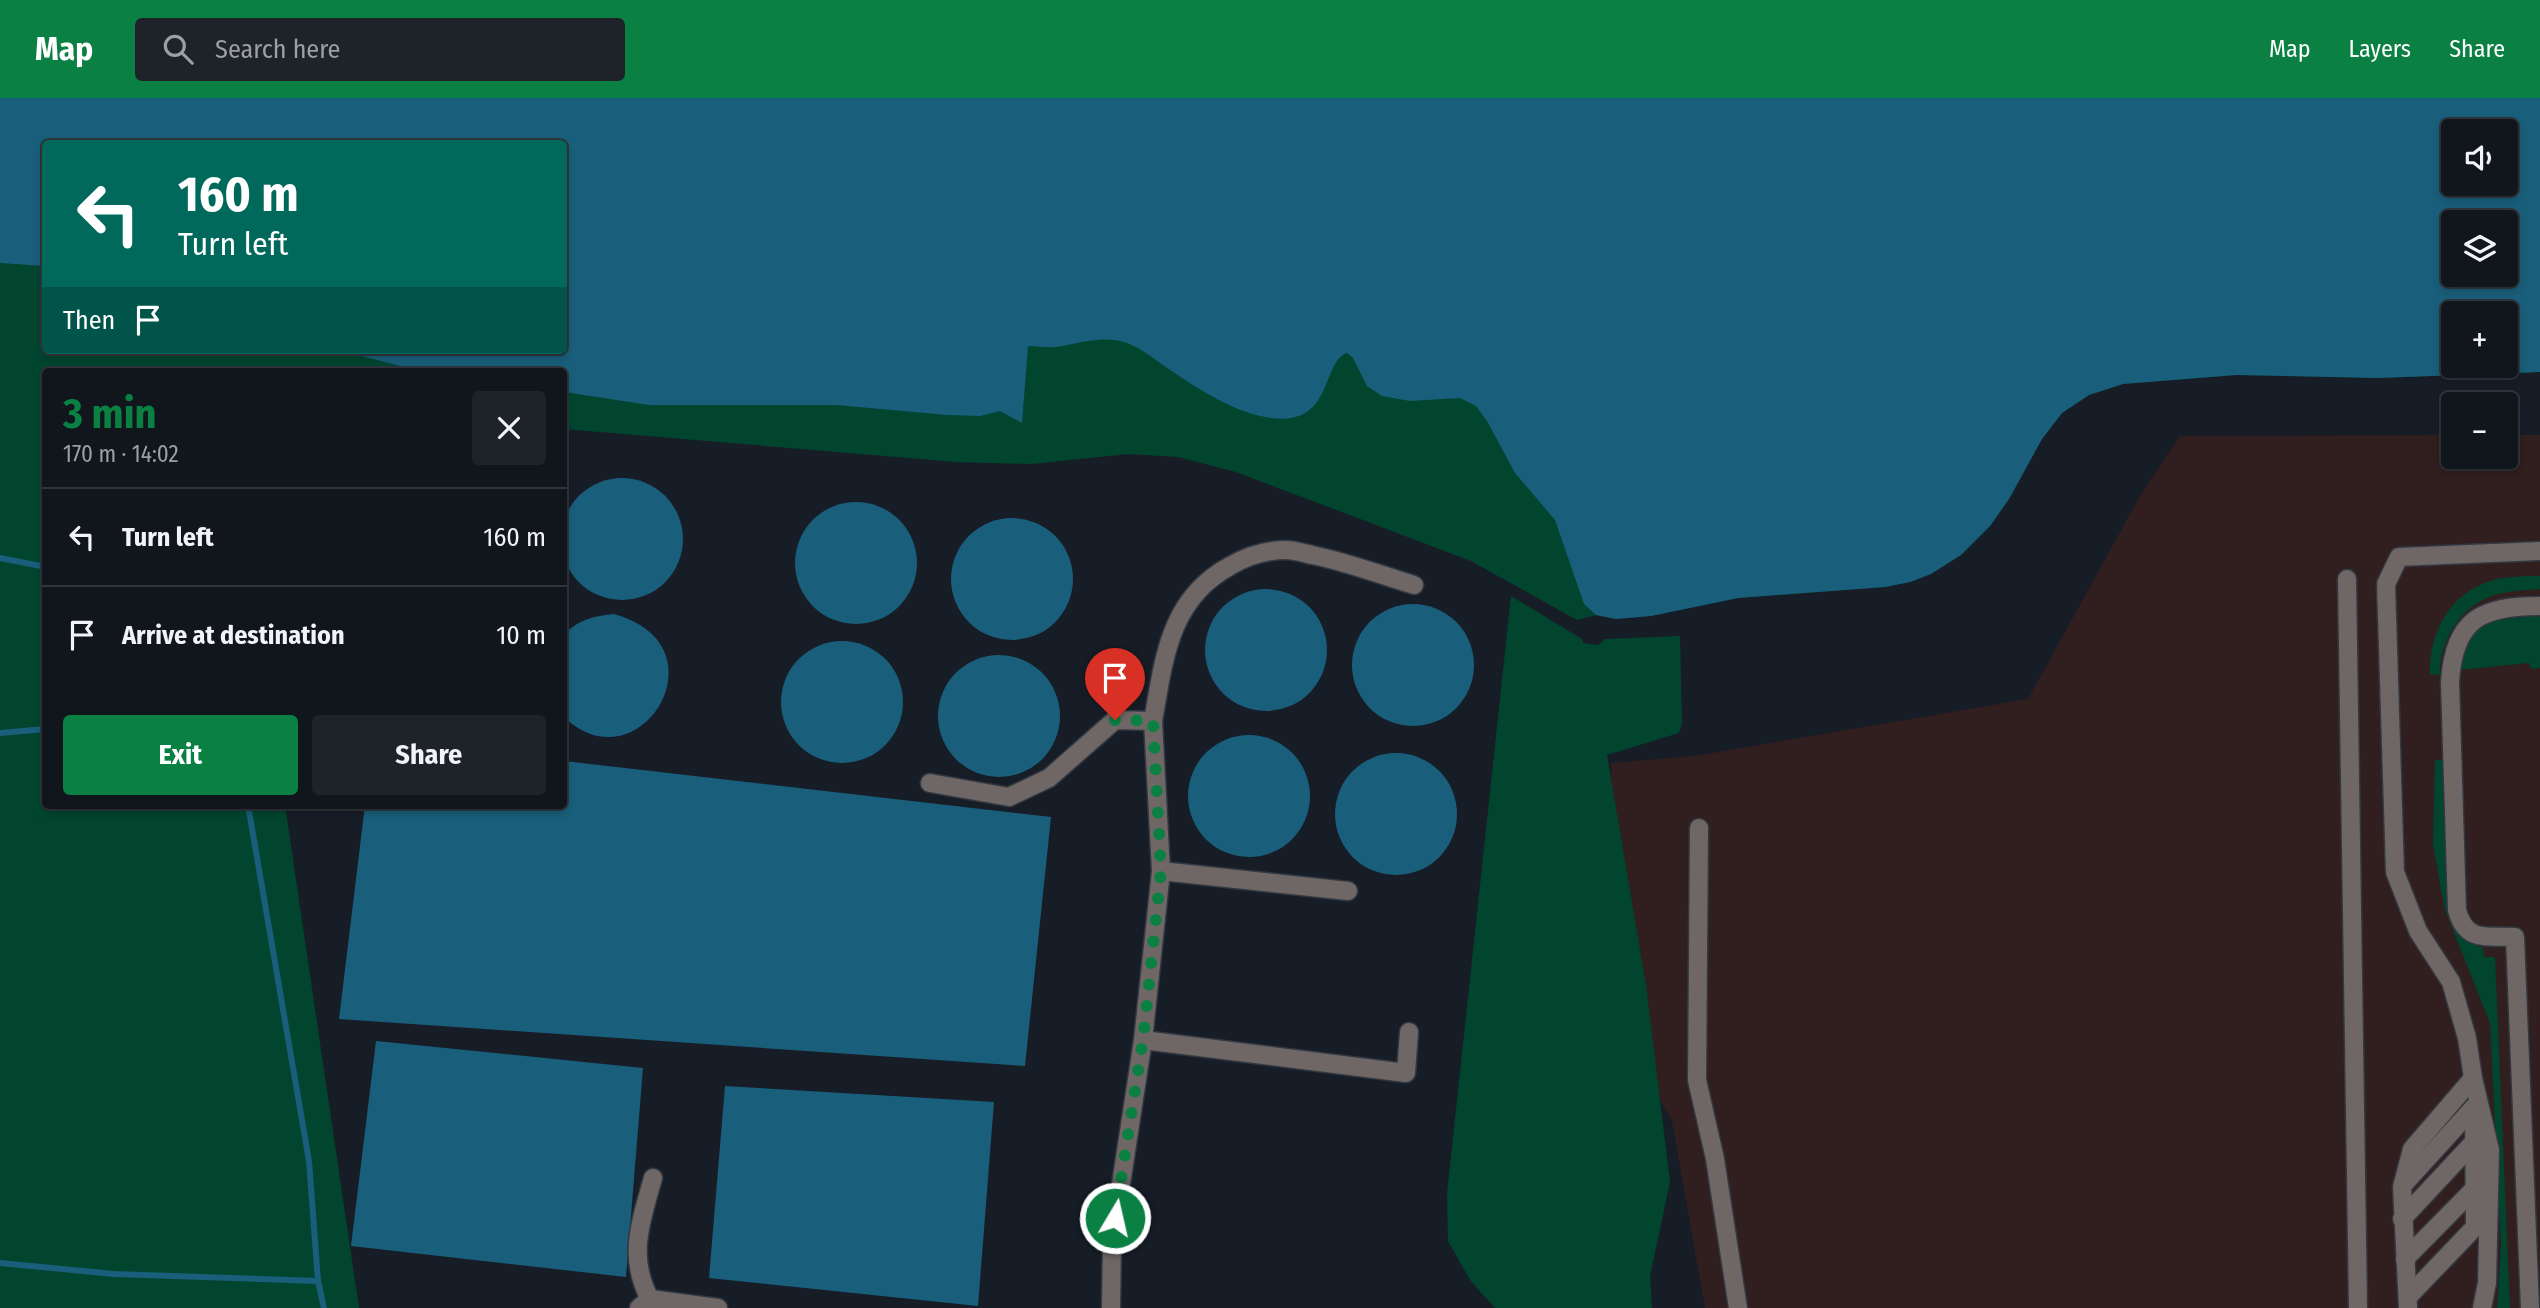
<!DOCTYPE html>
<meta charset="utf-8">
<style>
body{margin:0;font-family:"Fira Sans Condensed",sans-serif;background:#1e232a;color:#f1f3f6;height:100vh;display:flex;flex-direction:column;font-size:26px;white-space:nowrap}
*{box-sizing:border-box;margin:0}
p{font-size:23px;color:#9c9fa4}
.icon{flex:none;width:38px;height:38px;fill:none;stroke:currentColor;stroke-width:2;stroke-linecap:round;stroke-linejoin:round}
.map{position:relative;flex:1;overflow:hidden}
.drawer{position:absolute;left:42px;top:270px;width:525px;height:441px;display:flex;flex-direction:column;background:#11161d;border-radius:7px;box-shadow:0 4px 10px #0003,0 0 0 2px #30353b}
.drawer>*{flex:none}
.guide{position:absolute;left:42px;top:42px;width:525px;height:214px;border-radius:7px;box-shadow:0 4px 10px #0003,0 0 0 2px #30353b;background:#00695c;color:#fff;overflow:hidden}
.buttons{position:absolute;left:2441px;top:21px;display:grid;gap:14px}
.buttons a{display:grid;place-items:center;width:77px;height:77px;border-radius:7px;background:#11161d;box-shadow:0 4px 10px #0003,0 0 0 2px #30353b;font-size:35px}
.pin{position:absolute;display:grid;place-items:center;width:60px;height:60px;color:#fff;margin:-72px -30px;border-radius:50% 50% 50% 0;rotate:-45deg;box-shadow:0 0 7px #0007}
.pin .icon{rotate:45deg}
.me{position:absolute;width:77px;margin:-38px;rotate:9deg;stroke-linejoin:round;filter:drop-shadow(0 0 5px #0008)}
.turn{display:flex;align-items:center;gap:24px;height:147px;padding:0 21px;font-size:32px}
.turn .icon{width:91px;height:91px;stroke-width:2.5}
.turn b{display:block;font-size:49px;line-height:60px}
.then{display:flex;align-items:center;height:66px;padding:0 21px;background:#0003;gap:14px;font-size:26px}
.round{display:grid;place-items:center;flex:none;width:74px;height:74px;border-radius:7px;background:#1e232a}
.summary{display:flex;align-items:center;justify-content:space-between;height:119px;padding:0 21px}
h1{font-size:42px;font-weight:700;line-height:52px;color:#0b8043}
.primary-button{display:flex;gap:14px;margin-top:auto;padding:14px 21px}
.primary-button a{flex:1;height:80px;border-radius:7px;background:#0b8043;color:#fff;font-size:28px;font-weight:700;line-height:80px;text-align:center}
.primary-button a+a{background:#1e232a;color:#f1f3f6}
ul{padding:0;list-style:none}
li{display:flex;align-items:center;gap:21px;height:98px;padding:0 21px;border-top:2px solid #30353b}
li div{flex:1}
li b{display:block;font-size:26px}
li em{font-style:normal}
header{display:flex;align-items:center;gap:42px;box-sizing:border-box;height:98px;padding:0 35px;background:#0b8043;color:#fff}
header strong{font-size:33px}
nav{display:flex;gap:38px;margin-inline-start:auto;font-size:24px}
.search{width:490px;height:63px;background:#1e232a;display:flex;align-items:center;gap:18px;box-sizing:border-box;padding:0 24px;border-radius:7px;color:#9c9fa4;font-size:26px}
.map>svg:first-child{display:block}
.industrial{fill:#311e1f}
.green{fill:#01452f;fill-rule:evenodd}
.water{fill:#195e7a;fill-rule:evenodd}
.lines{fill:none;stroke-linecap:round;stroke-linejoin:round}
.stream{stroke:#195e7a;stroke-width:6}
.minor-casing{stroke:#323841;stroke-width:21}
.minor{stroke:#6e6765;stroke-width:18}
.route{stroke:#0b8043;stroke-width:12;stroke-dasharray:0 21.6}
</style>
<header>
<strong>Map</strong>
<div class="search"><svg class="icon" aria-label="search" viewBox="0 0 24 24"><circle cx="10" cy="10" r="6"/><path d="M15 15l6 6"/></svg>Search here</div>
<nav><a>Map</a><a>Layers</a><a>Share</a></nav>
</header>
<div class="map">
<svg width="2540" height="1210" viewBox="0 0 2540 1210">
<rect width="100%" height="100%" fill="#171d27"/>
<polygon class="industrial" points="2453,337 2454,359 2506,359 2506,337 2540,337 2540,1210 1705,1210 1672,1023 1614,916 1611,665 1695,658 2028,601 2140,398 2180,338"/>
<g class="green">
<path d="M0 67 45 70 46 252H564L2454 177H2506L2540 274 2378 280 2236 277 2123 286 2089 297 2062 315 2042 341 2009 401 1990 428 1961 457 1931 476 1910 484 1885 489 1738 500 1651 518 1616 521 1596 517 1577 522 1471 463 1236 374 1178 359 1129 356 1031 366 956 364 564 331V273H238L236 270 235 273H46V707H285L359 1210H0ZM2454 215H2506V268H2454Z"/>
<path d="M2526 478H2540V491C2524 492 2506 493 2491 498 2459 510 2439 544 2440 577L2430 576C2429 533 2450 495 2493 482 2503 479 2515 479 2526 478Z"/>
<polygon points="1511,498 1582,541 1583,545 1598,547 1605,541 1680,538 1682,625 1679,635 1607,657 1646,887 1670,1084 1650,1178 1652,1210 1495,1210 1470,1182 1448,1143 1447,1096"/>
<path d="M2540 518V570L2531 571 2529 565 2459 572C2467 522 2497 520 2540 518Z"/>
<polygon points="2435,662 2443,662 2447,809 2460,837 2480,849 2483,849 2484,859 2495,859 2510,1210 2497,1210 2501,1148 2490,925 2445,812 2433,747"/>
</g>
<g class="water">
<path d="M0 0H2540V274L2378 280 2236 277 2123 286 2089 297 2062 315 2042 341 2009 401 1990 428 1961 457 1931 476 1910 484 1885 489 1738 500 1651 518 1616 521 1596 517 1584 506 1555 422 1515 375 1487 323 1476 308 1460 300 1410 303 1382 298 1367 288 1353 260 1347 255C1324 263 1331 314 1291 320 1252 326 1200 293 1169 271 1155 262 1140 249 1124 244 1102 237 1077 246 1055 249 1046 250 1037 248 1028 248L1022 325 1000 313 980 318 947 317 836 307H649L564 294V273H419L339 252H564V46H46L45 168 0 165ZM2506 33V86H2454V33ZM2506 124V177H2454V124ZM2506 215V268H2454V215Z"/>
<circle cx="622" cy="441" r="61"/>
<circle cx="856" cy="465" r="61"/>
<circle cx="1012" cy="481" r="61"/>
<circle cx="1266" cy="552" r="61"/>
<circle cx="1413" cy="567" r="61"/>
<path d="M614 516C729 548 638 691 564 619V536C579 522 593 518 614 516Z"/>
<circle cx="842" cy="604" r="61"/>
<circle cx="999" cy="618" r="61"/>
<circle cx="1249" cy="698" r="61"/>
<circle cx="1396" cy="716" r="61"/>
<polygon points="564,663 1051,719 1025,968 339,921 365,707 564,707"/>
<polygon points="376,943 643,970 626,1179 351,1148"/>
<polygon points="725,988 994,1004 978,1208 709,1180"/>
</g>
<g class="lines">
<g class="stream">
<polyline points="0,460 46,469"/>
<polyline points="0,635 46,631"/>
<polyline points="248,707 309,1063 318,1183 324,1210"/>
<polyline points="0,1165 114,1176 318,1183"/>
</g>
<defs>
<g id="minor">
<polyline points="2347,481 2358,1210"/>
<path d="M1153 623C1164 561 1169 501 1230 468 1247 458 1266 452 1286 452 1294 452 1304 455 1312 457 1347 464 1381 477 1414 487"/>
<polyline points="930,685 1009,699 1049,680 1115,622 1153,623 1161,773"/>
<polyline points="1699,730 1697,982 1715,1061 1738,1210"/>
<polyline points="1143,942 1406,975 1409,934"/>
<polyline points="2404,1086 2474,1009"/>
<polyline points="2402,1121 2474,1044"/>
<polyline points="2405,1161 2475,1090"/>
<polyline points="2408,1199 2475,1129 2474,1015"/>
<path d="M650 1201C627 1159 641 1123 653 1080"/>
<polyline points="639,1210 650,1201 718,1210"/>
<polyline points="1111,1210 1112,1145 1143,942 1161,773 1348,793"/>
<polyline points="2408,1210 2402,1089 2412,1051 2473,980"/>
<polyline points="2482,1210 2487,1185 2490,1052 2473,980 2467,940 2451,884 2418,833 2395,774 2386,486 2399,459 2540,453"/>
<path d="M2530 1210 2515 839C2488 837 2466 846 2457 812L2450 584C2454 521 2481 508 2540 508"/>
</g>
</defs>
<use href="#minor" class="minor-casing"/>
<use href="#minor" class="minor"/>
</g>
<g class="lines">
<polyline class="route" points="1115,622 1153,623 1161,773 1143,942 1115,1120"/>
</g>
</svg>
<div class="buttons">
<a><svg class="icon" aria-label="sound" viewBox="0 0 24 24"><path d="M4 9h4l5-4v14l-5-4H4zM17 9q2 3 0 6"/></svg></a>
<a><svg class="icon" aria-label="layers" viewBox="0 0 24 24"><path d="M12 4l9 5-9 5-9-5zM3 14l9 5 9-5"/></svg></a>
<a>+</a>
<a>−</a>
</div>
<div class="pin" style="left:1115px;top:622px;background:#d93025"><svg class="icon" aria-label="arrive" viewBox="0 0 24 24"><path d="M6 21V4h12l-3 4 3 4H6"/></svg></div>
<svg class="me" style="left:1115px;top:1120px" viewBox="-20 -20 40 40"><circle r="17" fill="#0b8043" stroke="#fff" stroke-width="3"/><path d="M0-11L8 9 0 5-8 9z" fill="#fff"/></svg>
<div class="guide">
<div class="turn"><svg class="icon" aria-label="left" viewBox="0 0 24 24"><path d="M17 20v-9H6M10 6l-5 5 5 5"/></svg><div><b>160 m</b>Turn left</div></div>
<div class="then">Then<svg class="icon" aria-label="arrive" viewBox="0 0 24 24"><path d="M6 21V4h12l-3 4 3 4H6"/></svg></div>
</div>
<section class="drawer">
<div class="summary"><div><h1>3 min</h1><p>170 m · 14:02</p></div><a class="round"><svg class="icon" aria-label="close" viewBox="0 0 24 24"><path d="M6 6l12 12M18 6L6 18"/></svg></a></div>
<ul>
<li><svg class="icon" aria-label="left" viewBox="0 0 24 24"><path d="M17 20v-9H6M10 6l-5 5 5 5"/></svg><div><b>Turn left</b></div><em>160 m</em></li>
<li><svg class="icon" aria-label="arrive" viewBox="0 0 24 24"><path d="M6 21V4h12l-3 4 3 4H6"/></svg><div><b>Arrive at destination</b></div><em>10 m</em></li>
</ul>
<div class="primary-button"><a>Exit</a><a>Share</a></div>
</section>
</div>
